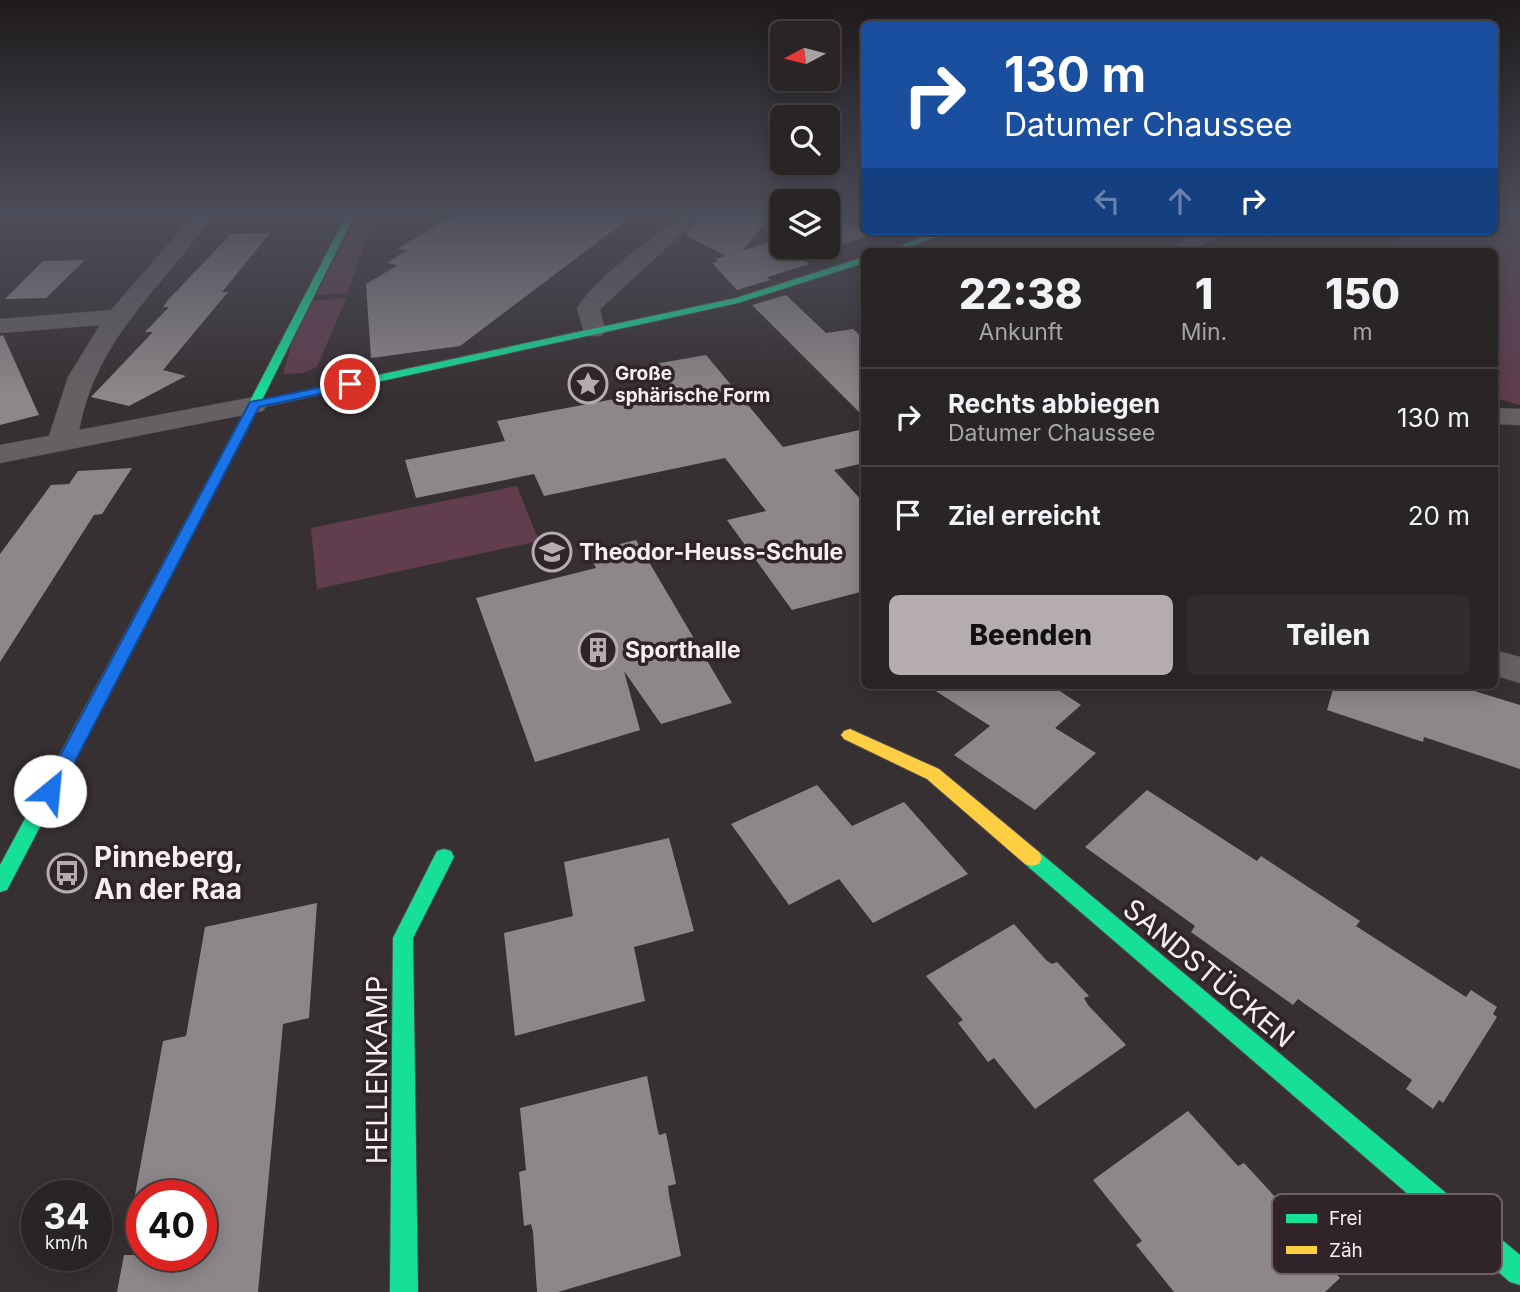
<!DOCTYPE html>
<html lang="de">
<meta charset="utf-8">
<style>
body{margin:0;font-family:Inter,sans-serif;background:#312c2e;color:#f1f3f6;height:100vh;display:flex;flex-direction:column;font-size:26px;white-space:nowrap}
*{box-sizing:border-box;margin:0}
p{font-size:23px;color:#a5a4a7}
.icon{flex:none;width:38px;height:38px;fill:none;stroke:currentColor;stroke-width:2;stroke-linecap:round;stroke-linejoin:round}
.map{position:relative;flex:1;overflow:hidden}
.details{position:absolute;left:861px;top:248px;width:637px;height:441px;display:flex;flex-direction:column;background:#292426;border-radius:10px;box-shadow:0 4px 18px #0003,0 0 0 2px #454143}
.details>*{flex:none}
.banner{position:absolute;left:861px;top:21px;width:637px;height:214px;border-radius:10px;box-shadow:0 4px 18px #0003,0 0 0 2px #454143;background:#1a4fa0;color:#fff;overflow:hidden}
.needle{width:46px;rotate:263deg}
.fabs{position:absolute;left:770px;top:21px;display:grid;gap:14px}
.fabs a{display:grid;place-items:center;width:70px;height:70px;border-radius:10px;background:#292426;box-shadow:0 4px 18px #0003,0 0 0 2px #454143;font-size:35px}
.speed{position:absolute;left:21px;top:1180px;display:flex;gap:14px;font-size:35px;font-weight:700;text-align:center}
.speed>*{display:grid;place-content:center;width:91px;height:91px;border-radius:50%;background:#292426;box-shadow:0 4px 18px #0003,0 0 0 2px #454143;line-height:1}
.speed small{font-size:18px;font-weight:400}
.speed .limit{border:10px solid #d22;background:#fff;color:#111}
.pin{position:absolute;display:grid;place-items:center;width:60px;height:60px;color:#fff;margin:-30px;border:4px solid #fff;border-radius:50%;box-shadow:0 2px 7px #0007}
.me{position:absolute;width:77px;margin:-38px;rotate:28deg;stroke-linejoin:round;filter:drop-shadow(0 0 5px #0008)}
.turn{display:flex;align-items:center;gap:24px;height:147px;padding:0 28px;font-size:32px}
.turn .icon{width:91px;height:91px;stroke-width:2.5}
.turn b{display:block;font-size:49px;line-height:60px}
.lanes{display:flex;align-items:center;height:66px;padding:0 28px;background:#0003;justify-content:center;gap:35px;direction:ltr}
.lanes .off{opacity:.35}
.eta{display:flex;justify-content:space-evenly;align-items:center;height:119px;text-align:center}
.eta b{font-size:42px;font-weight:800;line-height:49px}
.button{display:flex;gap:14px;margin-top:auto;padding:14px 28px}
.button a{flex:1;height:80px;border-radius:10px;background:#b4acb0;color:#111;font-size:28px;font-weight:800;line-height:80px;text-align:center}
.button a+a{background:#312c2e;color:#f1f3f6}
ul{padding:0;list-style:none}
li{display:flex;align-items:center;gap:21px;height:98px;padding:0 28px;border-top:2px solid #454143}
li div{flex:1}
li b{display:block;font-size:26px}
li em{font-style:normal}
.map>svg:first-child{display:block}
.green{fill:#613d4e}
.building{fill:#8d8789}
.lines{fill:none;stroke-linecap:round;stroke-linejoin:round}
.street-casing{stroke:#524c4f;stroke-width:1}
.fast-casing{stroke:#524c4f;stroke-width:2}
.slow-casing{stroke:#524c4f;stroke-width:2}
.street{fill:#666063;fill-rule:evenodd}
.fast{fill:#16e098;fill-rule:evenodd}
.slow{fill:#ffcf43;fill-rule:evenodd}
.route{fill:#1a73e8;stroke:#114b97;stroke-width:2}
.labels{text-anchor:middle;stroke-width:7;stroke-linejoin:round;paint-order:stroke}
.far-poi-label{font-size:19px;font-weight:bold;fill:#f8eff3;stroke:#302329;text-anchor:start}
.poi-label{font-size:23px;font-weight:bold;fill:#f8eff3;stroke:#302329;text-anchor:start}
.near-poi-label{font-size:28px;font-weight:bold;fill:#f8eff3;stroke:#302329;text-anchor:start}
.near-street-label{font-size:28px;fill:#f8eff3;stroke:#302329}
.key{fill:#302329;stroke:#6c6066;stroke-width:2}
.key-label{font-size:19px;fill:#f8eff3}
</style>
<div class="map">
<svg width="1520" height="1292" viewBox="0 0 1520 1292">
<rect width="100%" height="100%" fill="#373033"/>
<g class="green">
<polygon points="358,216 375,216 347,293 316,295"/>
<polygon points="1495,216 1520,216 1520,405 1495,398 1494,252 1384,252 1406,231 1494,231"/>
<polygon points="346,298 317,367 302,373 283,374 291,345 313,301"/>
<polygon points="517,486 539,541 317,589 311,528"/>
</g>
<g class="building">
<polygon points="453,216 632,216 460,346 371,358 366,284 398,265 387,263 408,250 397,249"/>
<polygon points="704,216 771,216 742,251 782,237 782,247 828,247 828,221 835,218 864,228 864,231 877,232 802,260 810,264 767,277 770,280 737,290 712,263 719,261 715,259 726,256 685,235"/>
<polygon points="270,233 222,292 228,292 163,370 186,376 129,406 91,397 153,332 145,332 169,307 163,307 168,300 231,234"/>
<polygon points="85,260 46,298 5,299 43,261"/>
<polygon points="786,295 826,333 853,329 864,339 864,417 752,305"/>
<polygon points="3,335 39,415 0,425 0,336"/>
<polygon points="706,355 783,447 864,429 864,463 834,470 864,503 864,591 792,610 727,520 766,511 725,458 544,496 534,474 416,498 405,460 505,441 497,421 673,388 654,364"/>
<polygon points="132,468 102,514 94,515 0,662 0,554 51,485 69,484 78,471"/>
<polygon points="636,540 732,703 661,724 624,671 640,730 535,762 476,598 596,568 588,552"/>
<polygon points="928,686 1052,686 1081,705 1055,728 1096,753 1035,810 954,755 990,726"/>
<polygon points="1334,686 1458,686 1520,705 1520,769 1424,737 1423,742 1327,710"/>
<polygon points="817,785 852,826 904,802 968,874 873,923 839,879 789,905 731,824"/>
<polygon points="1147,790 1257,861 1261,856 1360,921 1356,926 1466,997 1471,990 1497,1007 1493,1014 1497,1017 1443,1103 1439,1100 1433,1109 1406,1089 1412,1080 1298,999 1293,1005 1191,932 1195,926 1085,847"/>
<polygon points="669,838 694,931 634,947 645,1001 515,1036 504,933 573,916 564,862"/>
<polygon points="317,903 309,1018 283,1024 258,1292 117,1292 124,1255 201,1255 201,1195 135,1195 163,1041 186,1036 205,927"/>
<polygon points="1014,924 1046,960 1052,964 1057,962 1089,996 1084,998 1088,1005 1126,1045 1035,1109 994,1058 988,1062 958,1023 963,1020 926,976"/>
<polygon points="647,1076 657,1127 659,1135 666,1133 676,1184 668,1186 669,1195 681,1256 558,1292 537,1292 533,1232 531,1224 524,1226 519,1172 526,1170 520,1108"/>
<polygon points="1188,1111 1238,1166 1244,1163 1287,1210 1281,1214 1288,1222 1340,1278 1325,1292 1174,1292 1136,1245 1142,1241 1093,1180"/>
</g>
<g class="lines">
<defs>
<g id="street">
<path d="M193 216H212C161 290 97 336 79 430L254 397 263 399 267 405 263 411 0 463V445L49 436 68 377 100 325 0 333V319L111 310Z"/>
<path d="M681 216H701L600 309 605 331 601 336H585L577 308C602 271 646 244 681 216Z"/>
<polygon points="1202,231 1228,231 1189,252 1163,252"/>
<polygon points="1494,408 1520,409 1520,425 1494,424"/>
<polygon points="1494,650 1520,657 1520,683 1494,675"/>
</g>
<g id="fast">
<polygon points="346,216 354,216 262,400 736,298 864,257 864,263 738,303 258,408 7,890 0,892 0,865 236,428"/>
<polygon points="939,231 951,231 896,252 884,252"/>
<polygon points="444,849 451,851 454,857 413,938 418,1292 390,1292 393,938 437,851"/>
<polygon points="1032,850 1039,852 1520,1255 1520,1285 1510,1282 1025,864 1022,858 1025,852"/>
</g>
<polygon id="slow" points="850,729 939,769 1039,852 1042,858 1039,864 1032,866 1025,864 927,779 844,739 841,735 844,731"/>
</defs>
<use href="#street" class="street-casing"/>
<use href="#fast" class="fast-casing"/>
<use href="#slow" class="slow-casing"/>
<use href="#street" class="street"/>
<use href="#fast" class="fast"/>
<use href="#slow" class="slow"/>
</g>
<linearGradient id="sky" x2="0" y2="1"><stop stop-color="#1e1a1c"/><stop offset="0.54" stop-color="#4d4e5b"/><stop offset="1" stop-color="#4d4e5b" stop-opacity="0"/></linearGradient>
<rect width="1520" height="397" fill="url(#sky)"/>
<polygon class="route" points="350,381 356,384 354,387 259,407 57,796 43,796 41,791 250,402"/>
<defs>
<symbol id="sight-ring" viewBox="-11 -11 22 22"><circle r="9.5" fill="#302329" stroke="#b4acb0" stroke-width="1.5"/><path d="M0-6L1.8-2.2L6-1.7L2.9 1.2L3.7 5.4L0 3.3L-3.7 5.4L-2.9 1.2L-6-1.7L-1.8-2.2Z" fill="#b4acb0"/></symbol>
<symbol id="school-ring" viewBox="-11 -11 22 22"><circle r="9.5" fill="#302329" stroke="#b4acb0" stroke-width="1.5"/><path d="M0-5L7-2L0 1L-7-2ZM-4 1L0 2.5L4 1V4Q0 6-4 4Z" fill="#b4acb0"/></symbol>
<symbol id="building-ring" viewBox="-11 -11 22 22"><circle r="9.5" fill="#302329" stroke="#b4acb0" stroke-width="1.5"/><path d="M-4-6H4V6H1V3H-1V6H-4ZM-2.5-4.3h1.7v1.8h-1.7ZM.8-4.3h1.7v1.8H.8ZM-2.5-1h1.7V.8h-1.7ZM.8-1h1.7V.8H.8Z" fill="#b4acb0"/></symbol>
<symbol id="bus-ring" viewBox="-11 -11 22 22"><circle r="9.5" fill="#302329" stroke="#b4acb0" stroke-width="1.5"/><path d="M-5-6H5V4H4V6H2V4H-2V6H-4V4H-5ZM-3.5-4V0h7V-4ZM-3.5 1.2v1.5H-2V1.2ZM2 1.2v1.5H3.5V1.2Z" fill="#b4acb0"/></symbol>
</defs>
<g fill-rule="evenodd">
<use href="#sight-ring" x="566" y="362" width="44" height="44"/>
<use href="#school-ring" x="530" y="530" width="44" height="44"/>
<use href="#building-ring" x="576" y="628" width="44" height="44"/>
<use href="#bus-ring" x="45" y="851" width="44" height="44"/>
</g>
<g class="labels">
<g class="far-poi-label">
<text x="615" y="380">Große<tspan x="615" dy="22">sphärische Form</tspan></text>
</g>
<g class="poi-label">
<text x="579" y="560">Theodor-Heuss-Schule</text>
<text x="625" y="658">Sporthalle</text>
</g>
<g class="near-poi-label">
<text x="94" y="867">Pinneberg,<tspan x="94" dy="32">An der Raa</tspan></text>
</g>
<g class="near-street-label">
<text transform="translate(1209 973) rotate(40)" y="10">SANDSTÜCKEN</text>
<text transform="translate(377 1070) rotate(-90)" y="10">HELLENKAMP</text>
</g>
</g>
<rect x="1272" y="1194" width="230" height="80" rx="10" class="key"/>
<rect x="1286" y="1214" width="31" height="9" fill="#16e098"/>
<rect x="1286" y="1246" width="31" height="8" fill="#ffcf43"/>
<g class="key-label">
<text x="1329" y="1225">Frei</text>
<text x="1329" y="1257">Zäh</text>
</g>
</svg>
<div class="fabs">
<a><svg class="needle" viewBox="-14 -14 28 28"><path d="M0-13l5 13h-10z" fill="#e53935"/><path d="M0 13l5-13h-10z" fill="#a5a4a7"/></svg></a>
<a><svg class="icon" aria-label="search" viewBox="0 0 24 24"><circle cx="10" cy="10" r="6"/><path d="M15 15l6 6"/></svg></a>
<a><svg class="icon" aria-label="layers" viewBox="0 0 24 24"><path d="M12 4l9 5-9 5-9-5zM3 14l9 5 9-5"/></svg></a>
</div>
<div class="speed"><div>34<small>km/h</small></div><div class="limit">40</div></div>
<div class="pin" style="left:350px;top:384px;background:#d93025"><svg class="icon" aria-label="arrive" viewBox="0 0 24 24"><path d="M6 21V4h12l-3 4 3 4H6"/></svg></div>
<svg class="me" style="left:50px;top:791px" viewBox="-20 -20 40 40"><circle r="19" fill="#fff"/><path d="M0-13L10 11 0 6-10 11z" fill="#1a73e8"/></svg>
<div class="banner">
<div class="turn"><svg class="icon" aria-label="right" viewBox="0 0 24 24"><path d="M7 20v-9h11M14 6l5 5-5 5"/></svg><div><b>130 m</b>Datumer Chaussee</div></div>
<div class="lanes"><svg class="icon off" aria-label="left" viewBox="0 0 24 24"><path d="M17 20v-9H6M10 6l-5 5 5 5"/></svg><svg class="icon off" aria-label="ahead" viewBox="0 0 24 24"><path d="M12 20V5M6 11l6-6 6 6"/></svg><svg class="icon" aria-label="right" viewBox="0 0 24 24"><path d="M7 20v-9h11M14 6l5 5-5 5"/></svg></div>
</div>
<section class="details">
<div class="eta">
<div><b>22:38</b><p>Ankunft</p></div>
<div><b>1</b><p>Min.</p></div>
<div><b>150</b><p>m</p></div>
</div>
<ul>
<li><svg class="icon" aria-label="right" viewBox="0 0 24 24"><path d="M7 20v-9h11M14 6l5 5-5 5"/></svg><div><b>Rechts abbiegen</b><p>Datumer Chaussee</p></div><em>130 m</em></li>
<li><svg class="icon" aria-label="arrive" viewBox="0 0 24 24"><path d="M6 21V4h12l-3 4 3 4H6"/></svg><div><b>Ziel erreicht</b></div><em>20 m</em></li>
</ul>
<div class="button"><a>Beenden</a><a>Teilen</a></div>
</section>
</div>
